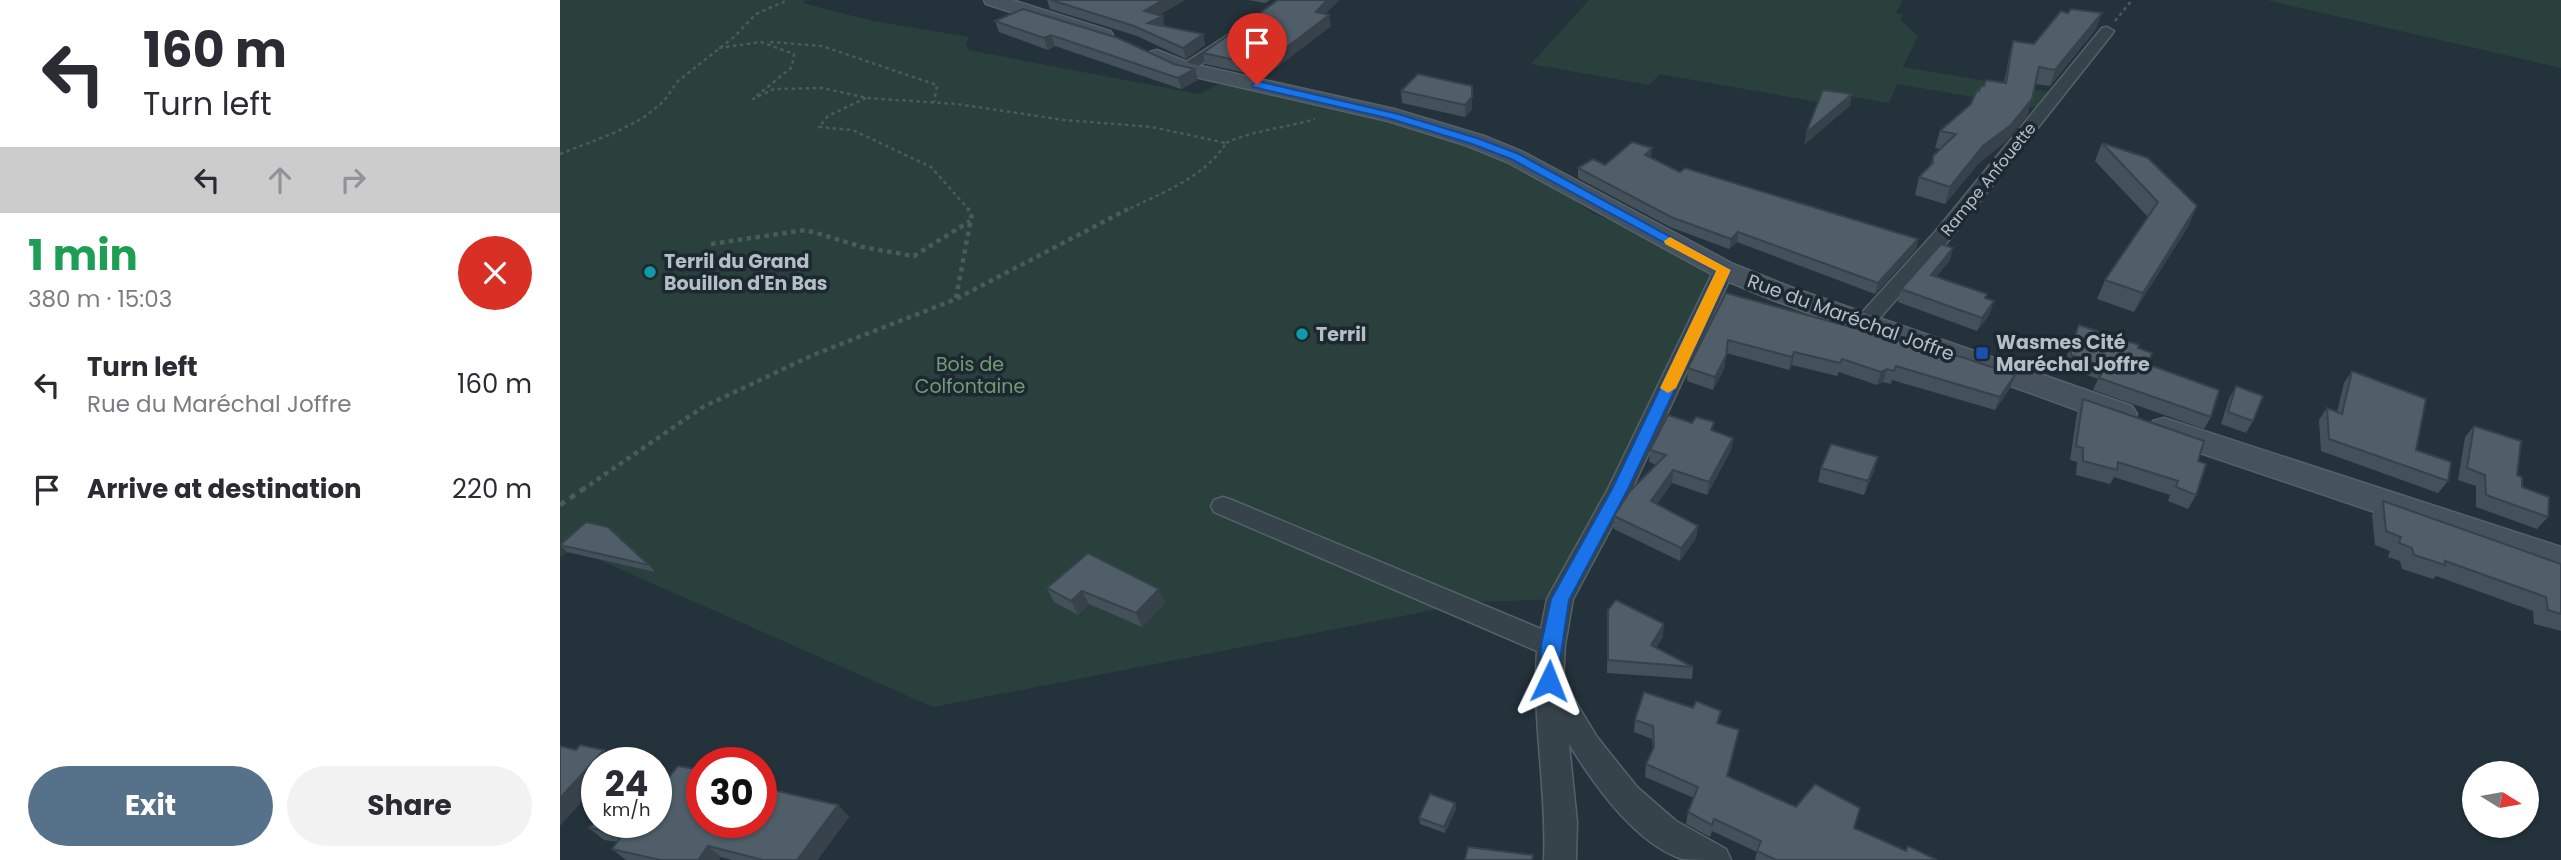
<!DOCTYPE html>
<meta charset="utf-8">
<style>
body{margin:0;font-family:Poppins,sans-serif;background:#f2f2f3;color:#2b2b33;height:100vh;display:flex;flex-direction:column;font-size:26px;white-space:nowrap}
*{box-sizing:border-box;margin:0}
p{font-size:23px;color:#7c7c81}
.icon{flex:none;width:38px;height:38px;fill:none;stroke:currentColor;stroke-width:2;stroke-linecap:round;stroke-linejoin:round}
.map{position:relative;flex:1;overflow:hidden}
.side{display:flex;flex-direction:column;background:#fff;width:560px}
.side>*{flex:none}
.top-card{background:#fff;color:#2b2b33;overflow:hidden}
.needle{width:46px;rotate:101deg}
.buttons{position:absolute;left:1902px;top:761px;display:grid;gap:14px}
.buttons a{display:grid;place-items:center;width:77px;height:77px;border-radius:50%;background:#fff;box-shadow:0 2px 5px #0004;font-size:35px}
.speed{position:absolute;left:21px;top:747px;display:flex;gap:14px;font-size:35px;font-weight:700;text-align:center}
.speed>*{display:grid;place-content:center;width:91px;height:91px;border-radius:50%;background:#fff;box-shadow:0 2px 5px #0004;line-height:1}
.speed small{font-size:18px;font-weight:400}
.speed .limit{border:10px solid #d22;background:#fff;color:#111}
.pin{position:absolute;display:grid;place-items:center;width:60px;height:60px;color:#fff;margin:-72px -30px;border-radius:50% 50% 50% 0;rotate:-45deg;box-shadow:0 0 7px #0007}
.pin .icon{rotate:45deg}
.me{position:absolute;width:77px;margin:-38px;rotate:2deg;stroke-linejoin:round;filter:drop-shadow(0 0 5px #0008)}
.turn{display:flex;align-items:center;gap:24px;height:147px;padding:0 28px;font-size:32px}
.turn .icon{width:91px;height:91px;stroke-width:2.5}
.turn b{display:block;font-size:49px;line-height:60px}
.lanes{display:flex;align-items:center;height:66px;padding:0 28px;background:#0003;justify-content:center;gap:35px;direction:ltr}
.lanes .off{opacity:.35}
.round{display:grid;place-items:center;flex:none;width:74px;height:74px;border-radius:37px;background:#f2f2f3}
.headline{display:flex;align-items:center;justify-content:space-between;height:119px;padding:0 28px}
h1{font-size:42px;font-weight:700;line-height:52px;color:#1e9e55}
.button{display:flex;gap:14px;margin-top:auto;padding:14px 28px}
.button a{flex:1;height:80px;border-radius:42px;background:#56718a;color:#fff;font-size:28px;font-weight:700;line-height:80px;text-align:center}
.button a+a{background:#f2f2f3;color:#2b2b33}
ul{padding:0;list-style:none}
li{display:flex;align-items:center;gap:21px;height:105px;padding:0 28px}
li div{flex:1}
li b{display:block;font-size:26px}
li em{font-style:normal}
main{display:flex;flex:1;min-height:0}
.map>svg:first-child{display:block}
.green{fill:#29403d}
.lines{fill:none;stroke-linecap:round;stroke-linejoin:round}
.street-casing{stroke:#556169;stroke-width:3}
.secondary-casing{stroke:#556169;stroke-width:3}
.path-far2{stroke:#475c5b;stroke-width:2.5;stroke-dasharray:3.5 3.5;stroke-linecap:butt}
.path-far1{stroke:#475c5b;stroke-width:4.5;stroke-dasharray:4.5 4.5;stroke-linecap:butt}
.path{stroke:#475c5b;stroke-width:5;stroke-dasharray:6 6;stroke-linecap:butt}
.street{fill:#37434b;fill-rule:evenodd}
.secondary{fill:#46535e;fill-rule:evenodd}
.wall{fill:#44515a}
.shaded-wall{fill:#37424a}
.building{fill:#4f5e69;stroke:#37424a;stroke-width:2}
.route{fill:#1a73e8;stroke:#114b97;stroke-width:2}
.slow{fill:#f59e0b}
.culture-dot{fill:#0f9aa8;stroke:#1d2830;stroke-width:2.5}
.transit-dot{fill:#1a4fb4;stroke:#1d2830;stroke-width:2.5}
.labels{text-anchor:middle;stroke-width:7;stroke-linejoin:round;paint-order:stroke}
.far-street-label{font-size:16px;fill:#b3bec7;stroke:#1d2830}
.poi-label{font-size:19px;font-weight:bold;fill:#b3bec7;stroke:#1d2830;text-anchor:start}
.street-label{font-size:19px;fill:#b3bec7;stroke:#1d2830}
.park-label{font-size:19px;fill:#729c74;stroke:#1d2830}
</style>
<main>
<section class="side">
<div class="top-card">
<div class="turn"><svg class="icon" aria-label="left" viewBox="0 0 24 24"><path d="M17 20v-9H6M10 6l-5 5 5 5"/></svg><div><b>160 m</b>Turn left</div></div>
<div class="lanes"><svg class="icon" aria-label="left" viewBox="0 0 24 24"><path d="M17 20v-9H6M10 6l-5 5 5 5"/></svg><svg class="icon off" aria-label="ahead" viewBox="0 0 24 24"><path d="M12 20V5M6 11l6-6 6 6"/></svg><svg class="icon off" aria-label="right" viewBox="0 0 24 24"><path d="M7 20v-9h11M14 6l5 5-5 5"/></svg></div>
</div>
<div class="headline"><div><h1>1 min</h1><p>380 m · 15:03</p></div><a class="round" style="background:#d93025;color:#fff"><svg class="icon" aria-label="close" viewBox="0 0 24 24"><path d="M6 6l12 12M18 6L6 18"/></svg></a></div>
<ul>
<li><svg class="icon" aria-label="left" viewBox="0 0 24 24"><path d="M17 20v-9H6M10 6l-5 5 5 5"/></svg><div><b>Turn left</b><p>Rue du Maréchal Joffre</p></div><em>160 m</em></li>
<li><svg class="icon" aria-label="arrive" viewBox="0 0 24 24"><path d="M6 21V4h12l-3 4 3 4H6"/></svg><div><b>Arrive at destination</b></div><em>220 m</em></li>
</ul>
<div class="button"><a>Exit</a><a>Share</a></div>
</section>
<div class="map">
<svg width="2001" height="860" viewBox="0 0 2001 860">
<rect width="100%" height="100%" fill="#24323b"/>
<g class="green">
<polygon points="0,0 247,0 243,3 313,21 409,37 406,44 408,50 639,94 672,78 778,104 955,157 1032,213 1164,270 1000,599 915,602 373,707 14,549 0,557"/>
<polygon points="1029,0 1343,0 1336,13 1343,15 1340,20 1358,36 1343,67 1498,93 1485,109 1337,84 1329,103 1266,92 1258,102 1099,74 1090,85 971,64"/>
<polygon points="1706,0 2001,0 2001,68"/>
</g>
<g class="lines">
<defs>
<g id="street">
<polygon points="1547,27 1554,31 1552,34 1389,240 1311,328 1297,328 1294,323 1297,318 1375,232 1542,28"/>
<polygon points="668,35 673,36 675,39 673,42 630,72 620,72 617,69 620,66"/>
<path d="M1164 264 1174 270 1072 489 1013 599 1005 645 1003 681 1037 737 1077 787 1116 821 1166 849 1171 860C1157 860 1135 860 1122 859 1075 843 1034 785 1009 744L1017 822 1016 860H984C987 790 972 721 977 651L654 512 651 506 654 500 663 497 672 500 981 629 987 599 1048 489 1154 270Z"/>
</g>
<g id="secondary">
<polygon points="424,0 452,0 550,31 553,35 550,39 536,39 426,4"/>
<polygon points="597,50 632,64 834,109 924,136 963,152 1173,264 1233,288 1572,406 1577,414 1572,422 1561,425 1550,422 1213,300 1155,276 947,162 908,146 828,121 618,73 590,60 587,56 590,52"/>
<polygon points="1604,418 2001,547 2001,575 1593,437 1588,429 1593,421"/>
</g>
</defs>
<use href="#street" class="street-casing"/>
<use href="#secondary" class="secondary-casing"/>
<g class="path-far2">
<polyline points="1555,21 1572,0"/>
<polyline points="210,42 262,46 377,85 374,102"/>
<path d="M159 48 201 42 234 54 232 67 193 99 214 89 262 88 307 98 397 104 504 120 592 127 666 143C646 177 599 194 565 211"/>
<polyline points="306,98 268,116 259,127 293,130 371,167 410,211"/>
<path d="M666 143C694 130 725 128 755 119"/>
<polyline points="0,154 54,133 83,118 103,102 118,81 175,36 196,14 228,0"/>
</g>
<g class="path-far1">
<polyline points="151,244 246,230 303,247 354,256 410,221"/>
<polyline points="396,298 412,213 408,209"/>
<polyline points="22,490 143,407 253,355 396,299 568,209"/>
</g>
<polyline class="path" points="0,505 25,488"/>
<use href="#street" class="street"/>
<use href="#secondary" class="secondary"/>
</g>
<g class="wall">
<polygon points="487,0 625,0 599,15 605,26 643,34 645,45 626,59 577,36 490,9"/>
<polygon points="688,0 710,0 705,3"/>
<polygon points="718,0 779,0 765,14 771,26 704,77 645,64 643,53"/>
<polygon points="435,21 614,64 638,80 621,89 495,46 488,50 439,32"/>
<polygon points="1536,29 1490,86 1475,84 1467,116 1445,142 1418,164 1385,204 1355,195 1359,177 1370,166 1373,156 1380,149 1375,148 1380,131 1411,104 1419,91 1424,86 1444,83 1449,57 1453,41 1474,44"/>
<polygon points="841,91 912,98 912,109 905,117 842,103"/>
<polygon points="1542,143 1629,225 1574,312 1537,299 1545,280 1588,217 1535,161"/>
<polygon points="1091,158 1120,172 1358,239 1356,249 1315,294 1177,242 1169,249 1110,227 1018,178 1018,168"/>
<polygon points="1390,260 1376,277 1426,298 1430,314 1417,331 1338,302 1341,289"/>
<polygon points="1166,293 1455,375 1450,388 1435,410 1332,380 1331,384 1323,382 1317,385 1279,372 1277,376 1232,365 1229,370 1166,353 1164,369 1153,390 1127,381 1128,368"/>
<polygon points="1519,325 1578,348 1587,364 1651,417 1644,429 1533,390 1538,379 1506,367 1506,359"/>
<polygon points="1792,371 1856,450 1888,481 1878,493 1761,451 1759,420 1767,408 1777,412 1784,383"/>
<polygon points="1676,386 1693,421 1686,433 1661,424 1669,399"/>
<polygon points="1523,399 1638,461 1636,495 1628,509 1608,501 1610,495 1554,477 1550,484 1516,475 1517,462 1510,460 1517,413"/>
<polygon points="1914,426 1957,475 1962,487 1988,517 1977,529 1916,507 1916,486 1898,480 1905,437"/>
<polygon points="1153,431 1173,438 1171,450 1147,495 1112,483 1097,504 1138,526 1136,538 1120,561 1054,529 1054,516 1096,465 1089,462 1090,450"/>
<polygon points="1318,457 1314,471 1304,495 1258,482 1261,468"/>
<polygon points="1823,501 2001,564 2001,631 1974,624 1973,611 1876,576 1873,579 1842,569 1840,561 1828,557 1830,551 1815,545 1812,515"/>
<polygon points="0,545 89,565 95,572 7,552"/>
<polygon points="487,588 599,589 605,603 582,627 529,604 518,615 494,602"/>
<polygon points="1048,610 1103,637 1096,647 1133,667 1132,679 1047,673"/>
<polygon points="1075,720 1159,724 1168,776 1236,807 1294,828 1345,851 1348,846 1377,860 1195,860 1197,852 1152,831 1150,837 1126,824 1128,812 1134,798 1085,777 1086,764 1093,751 1092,739 1074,732"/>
<polygon points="103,785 142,822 278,805 289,817 257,860 172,860 161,857 159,860 66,860 52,849 57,842 44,840 29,828"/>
<polygon points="895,803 896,809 885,833 860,824 859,818"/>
</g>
<g class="shaded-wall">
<polygon points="603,0 625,0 587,21 584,11"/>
<polygon points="767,0 779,0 757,23 756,12"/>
<polygon points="1542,13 1536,29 1490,86 1495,70"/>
<polygon points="769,15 771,26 704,77 702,66"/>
<polygon points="603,16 605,27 588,23"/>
<polygon points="643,34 645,45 626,59 623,48"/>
<polygon points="491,35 495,46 488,50 484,38"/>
<polygon points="635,69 638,80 621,89 618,78"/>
<polygon points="912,86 912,109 905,117 905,105"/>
<polygon points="1292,94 1290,106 1244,145 1246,133"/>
<polygon points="1472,99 1467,116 1445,142 1418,164 1385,204 1390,187 1423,146"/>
<polygon points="1092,148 1091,158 1085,155"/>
<polygon points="1637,206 1629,225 1574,312 1583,293"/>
<polygon points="1178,232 1177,242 1169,249 1171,239"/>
<polygon points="1358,239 1356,249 1315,294 1318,283"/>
<polygon points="1393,248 1390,260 1367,287 1371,275"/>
<polygon points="1434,301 1430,314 1417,331 1422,318"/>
<polygon points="1234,352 1232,365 1229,370 1232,357"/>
<polygon points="1166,356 1164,369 1153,390 1155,377"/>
<polygon points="1327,369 1323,382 1317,385 1321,372"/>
<polygon points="1455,375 1450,388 1435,410 1440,397"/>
<polygon points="1173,438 1171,450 1147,495 1149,482"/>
<polygon points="1318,457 1314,471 1304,495 1308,481"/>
<polygon points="1113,470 1112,483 1090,513 1091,501"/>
<polygon points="1138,526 1136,538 1120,561 1121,548"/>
<polygon points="599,589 605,603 582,627 576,613"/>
<polygon points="522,591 529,604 518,615 511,601"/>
<polygon points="1104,624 1103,637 1090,658 1091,645"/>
<polygon points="44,750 58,761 56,763 37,763 37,785 0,826 0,798"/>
<polygon points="201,779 207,785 201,792"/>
<polygon points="895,803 896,809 885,833 884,827"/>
<polygon points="278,805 289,817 257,860 237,860"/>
<polygon points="148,846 161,857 159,860 138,860"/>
</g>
<g class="building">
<polygon points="491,0 603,0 584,11 603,16 588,23 643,34 623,48 574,26"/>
<polygon points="718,0 767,0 756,12 769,15 702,66 643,53"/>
<polygon points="463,9 558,38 614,64 635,69 618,78 491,35 484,38 435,21"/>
<polygon points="1511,9 1542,13 1495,70 1479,67 1472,99 1451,125 1423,146 1390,187 1359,177 1373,163 1373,156 1396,134 1380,131 1411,104 1417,90 1419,91 1421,86 1424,86 1426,80 1446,83 1453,41 1474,44 1501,11 1508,13"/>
<polygon points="858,74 912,86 912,97 905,105 841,91"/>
<polygon points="1263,90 1292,94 1246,133"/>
<polygon points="1072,142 1092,148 1085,155 1120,172 1125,168 1358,239 1318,283 1178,232 1171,239 1111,217 1018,168 1033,159 1045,165"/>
<polygon points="1542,143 1588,158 1637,206 1583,293 1545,280 1598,202"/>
<polygon points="1381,244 1393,248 1371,275 1427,294 1425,298 1434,301 1422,318 1341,289"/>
<polygon points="1166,293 1405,358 1455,375 1440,397 1336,366 1334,371 1327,369 1321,372 1282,359 1280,363 1234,352 1232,357 1168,340 1166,356 1155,377 1128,368"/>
<polygon points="1519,325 1579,345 1578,348 1592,353 1587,364 1659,390 1651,417 1539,378 1545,367 1511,355 1511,347"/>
<polygon points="1792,371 1866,399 1856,450 1891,462 1888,481 1769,439 1767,408 1782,414"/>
<polygon points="1676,386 1703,396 1693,421 1668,412"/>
<polygon points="1523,399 1644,441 1638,461 1646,464 1636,495 1616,487 1618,481 1558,462 1557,470 1523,461 1523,448 1516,446"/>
<polygon points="1108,415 1132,423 1136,417 1154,422 1151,430 1173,438 1149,482 1113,470 1091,501 1138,526 1121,548 1054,516 1070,491 1106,455 1090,450"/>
<polygon points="1914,426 1961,441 1957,475 1962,477 1962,487 1989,497 1988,517 1926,495 1925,475 1907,468"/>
<polygon points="1271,444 1318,457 1308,481 1261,468"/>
<polygon points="1823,501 2001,564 2001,614 1988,610 1986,597 1885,561 1885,565 1854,555 1852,548 1839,543 1841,537 1826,531"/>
<polygon points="26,522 48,527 89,565 0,545"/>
<polygon points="528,553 599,589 576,613 522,591 511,601 487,588"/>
<polygon points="1056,600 1104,624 1091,645 1133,667 1048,660 1048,610"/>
<polygon points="1084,692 1133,708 1136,701 1161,711 1157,723 1179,730 1167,776 1236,807 1255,784 1300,808 1294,828 1346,851 1348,846 1377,860 1216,860 1197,851 1201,841 1154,819 1152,825 1128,812 1138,787 1086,764 1094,747 1093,726 1075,720"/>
<polygon points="20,745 44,750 0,798 0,746 16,750"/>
<polygon points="118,766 142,770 142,822 201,822 201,795 217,791 278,805 237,860 203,860 148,846 138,860 100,860 52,849 63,834 29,828 37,820 37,822 96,822 96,783 103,785"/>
<polygon points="870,794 895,803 884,827 859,818"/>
<polygon points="908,847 973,855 972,860 905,860"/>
</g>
<polygon class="route" points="697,81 838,114 920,139 959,154 1171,270 1068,489 1009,600 996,687 989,690 982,687 980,681 981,645 991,599 1052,489 1156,271 951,159 912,144 831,119 693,87 692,85"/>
<polygon class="slow" points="1110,237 1171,270 1116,388 1108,393 1100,388 1156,271 1105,244 1104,241"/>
<g class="culture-dot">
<circle cx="90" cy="272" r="7"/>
<circle cx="742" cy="334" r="7"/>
</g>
<rect class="transit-dot" x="1415" y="346" width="14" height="14" rx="3.5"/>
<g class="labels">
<g class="far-street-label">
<text transform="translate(1428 179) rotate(-51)" y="6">Rampe Anfouette</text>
</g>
<g class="poi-label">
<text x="104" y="268">Terril du Grand<tspan x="104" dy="22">Bouillon d'En Bas</tspan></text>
<text x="756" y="341">Terril</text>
<text x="1436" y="349">Wasmes Cité<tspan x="1436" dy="22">Maréchal Joffre</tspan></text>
</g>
<g class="street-label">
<text transform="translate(1291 317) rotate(20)" y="7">Rue du Maréchal Joffre</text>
</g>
<g class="park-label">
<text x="410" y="371">Bois de<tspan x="410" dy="22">Colfontaine</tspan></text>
</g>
</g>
</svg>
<div class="buttons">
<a><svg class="needle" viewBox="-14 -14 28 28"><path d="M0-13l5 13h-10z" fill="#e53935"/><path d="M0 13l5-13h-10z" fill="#7c7c81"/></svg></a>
</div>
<div class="speed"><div>24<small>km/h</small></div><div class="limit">30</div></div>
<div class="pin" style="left:697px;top:85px;background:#d93025"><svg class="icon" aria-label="arrive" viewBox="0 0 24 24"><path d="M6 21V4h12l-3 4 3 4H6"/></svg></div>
<svg class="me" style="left:989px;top:681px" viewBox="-20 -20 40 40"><path d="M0-17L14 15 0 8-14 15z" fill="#1a73e8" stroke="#fff" stroke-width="4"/></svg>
</div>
</main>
